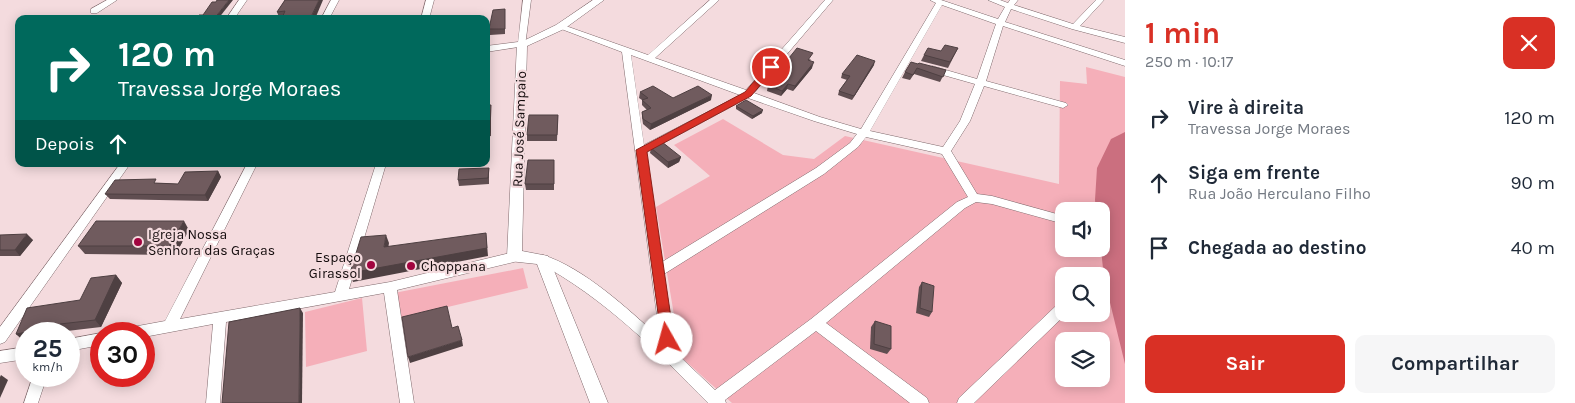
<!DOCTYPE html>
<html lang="pt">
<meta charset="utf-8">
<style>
body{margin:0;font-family:Karla,sans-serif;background:#f6f6f7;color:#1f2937;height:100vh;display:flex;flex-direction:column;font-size:19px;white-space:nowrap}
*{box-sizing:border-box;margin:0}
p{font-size:16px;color:#747a83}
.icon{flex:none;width:28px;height:28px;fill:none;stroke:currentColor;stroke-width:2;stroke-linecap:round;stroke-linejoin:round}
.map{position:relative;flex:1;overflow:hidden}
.sheet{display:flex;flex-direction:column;background:#fff;width:450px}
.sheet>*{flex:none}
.top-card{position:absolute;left:15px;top:15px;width:475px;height:152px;border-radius:10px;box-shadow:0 2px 12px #0003;background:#00695c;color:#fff;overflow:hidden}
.fabs{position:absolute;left:1055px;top:202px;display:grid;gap:10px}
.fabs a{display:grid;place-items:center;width:55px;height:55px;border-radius:10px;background:#fff;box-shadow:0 2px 12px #0003;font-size:25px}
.speed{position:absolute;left:15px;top:322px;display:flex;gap:10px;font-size:25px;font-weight:700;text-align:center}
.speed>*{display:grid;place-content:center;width:65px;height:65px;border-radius:50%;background:#fff;box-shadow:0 2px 12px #0003;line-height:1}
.speed small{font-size:12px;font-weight:400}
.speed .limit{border:8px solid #d22;background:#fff;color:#111}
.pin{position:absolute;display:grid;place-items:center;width:42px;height:42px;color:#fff;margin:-21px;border:2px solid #fff;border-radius:50%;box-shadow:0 1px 5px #0007}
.me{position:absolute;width:55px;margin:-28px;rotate:353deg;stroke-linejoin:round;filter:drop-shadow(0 0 4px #0008)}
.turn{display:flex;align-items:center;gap:18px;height:105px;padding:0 20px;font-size:22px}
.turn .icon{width:65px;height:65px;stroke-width:2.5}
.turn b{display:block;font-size:35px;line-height:42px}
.then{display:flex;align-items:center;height:48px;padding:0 20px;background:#0003;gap:10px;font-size:19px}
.round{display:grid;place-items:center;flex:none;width:52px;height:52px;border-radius:10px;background:#f6f6f7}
.summary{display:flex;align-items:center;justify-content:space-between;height:85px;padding:0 20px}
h1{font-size:30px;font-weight:700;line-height:38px;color:#d93025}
.primary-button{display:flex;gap:10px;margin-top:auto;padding:10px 20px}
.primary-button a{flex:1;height:58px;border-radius:10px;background:#d93025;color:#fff;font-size:20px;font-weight:700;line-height:58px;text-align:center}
.primary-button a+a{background:#f6f6f7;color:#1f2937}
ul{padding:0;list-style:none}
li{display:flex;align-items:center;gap:15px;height:65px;padding:0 20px}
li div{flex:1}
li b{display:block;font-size:19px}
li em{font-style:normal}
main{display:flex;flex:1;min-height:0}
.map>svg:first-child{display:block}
.green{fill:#f5afb9;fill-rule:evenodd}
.water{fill:#cb6f7f}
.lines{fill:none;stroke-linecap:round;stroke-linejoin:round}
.minor-casing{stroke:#7f696c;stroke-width:1}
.tertiary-casing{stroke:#7f696c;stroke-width:1}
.minor{fill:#fff;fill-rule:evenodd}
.tertiary{fill:#fff;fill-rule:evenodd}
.wall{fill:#604e51}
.shaded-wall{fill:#4e4042}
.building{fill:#705b5e;stroke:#4e4042}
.route{fill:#d93025;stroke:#8d1f18}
.poi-dot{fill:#a1043f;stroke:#f4dbde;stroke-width:2}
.labels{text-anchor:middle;stroke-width:4.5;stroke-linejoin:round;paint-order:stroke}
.street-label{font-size:14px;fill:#140c0d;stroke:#f4dbde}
.poi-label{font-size:14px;fill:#140c0d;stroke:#f4dbde;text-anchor:start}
</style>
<main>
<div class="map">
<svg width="1125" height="403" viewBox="0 0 1125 403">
<rect width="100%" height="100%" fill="#f4dbde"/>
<g class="green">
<path d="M1086 67 1125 77V403H732L681 357 656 207 710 176 674 145 723 119 783 155 814 159 845 136 1059 184 1060 81 1087 84ZM1064 211H1101V249H1064ZM1064 276H1101V314H1064ZM1064 341H1101V379H1064Z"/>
<polygon points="523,268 528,288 397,319 394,293"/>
<polygon points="362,298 367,351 306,367 305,312"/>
</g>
<polygon class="water" points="1125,132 1125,364 1104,278 1101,249 1101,211 1096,211 1095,200 1097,168 1111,139"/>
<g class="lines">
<defs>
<g id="minor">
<polygon points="107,0 117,0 97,13 91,13 91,9"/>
<polygon points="239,0 247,0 234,19 226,19"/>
<polygon points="331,0 339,0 329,19 321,19"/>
<polygon points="426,0 434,0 429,19 421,19"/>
<polygon points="523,0 531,0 525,46 486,52 486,46 518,42"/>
<path d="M710 0H719L655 58 746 90 825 0H833L754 93 820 117 861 129 936 3 930 0H941L998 19 1005 7 988 0H1000L1008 3 1010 0H1018L1014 5 1073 24 1096 0H1104L1080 26 1125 37V43L1072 29 1011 9 1005 22 1125 60V66L1003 26 986 81 1066 103 1068 105 1063 108 984 86 970 121 951 151 977 194 992 196 1064 216V224L992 204 976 202 965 208 826 323 927 398 929 403H910L816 331 725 400 726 403H708C657 351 604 298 539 263L537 260 539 257 543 255C584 268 628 309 660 338L622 52 556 27 563 25 648 55ZM942 5 996 24 977 79 932 66 928 69 929 71 975 84 960 121 943 147 870 131ZM631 55 740 95 644 145ZM748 98 814 121 857 134 850 143 816 168 662 262 646 153ZM866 137 942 154 968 197 957 202 811 319 715 390 676 353 664 274 824 174 858 147Z"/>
<polygon points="120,164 130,164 5,342 0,344 0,327"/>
<polygon points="247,164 257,164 180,319 335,292 376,164 386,164 349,289 390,282 514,252 518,254 520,257 518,260 514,262 397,290 414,403 400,403 384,293 226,322 220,403 206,403 213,324 144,337 144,334 120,334 122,330 127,328 165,321"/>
<polygon points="1064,302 1064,314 1066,314 974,403 957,403 959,398 1059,303"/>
<polygon points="101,333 103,334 101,334 101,345 69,351 69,339"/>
<polygon points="26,347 26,359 0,363 0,351"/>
<polygon points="33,376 47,376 38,403 24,403"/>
</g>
<polygon id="tertiary" points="593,0 604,0 564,29 527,46 522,251 548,256 608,403 590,403 537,264 509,261 507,257 517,44 556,25"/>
</defs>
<use href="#minor" class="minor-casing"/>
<use href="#tertiary" class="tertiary-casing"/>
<use href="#minor" class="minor"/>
<use href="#tertiary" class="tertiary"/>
</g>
<g class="wall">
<polygon points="285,0 315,19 282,19 283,17 279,17 277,12"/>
<polygon points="505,9 505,34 490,35 489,29"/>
<polygon points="958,48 948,68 921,61 924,55"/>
<polygon points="811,59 809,61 812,68 793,91 787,89 781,96 767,91 768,85 787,74 784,68 785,63"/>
<polygon points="918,64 946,70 940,82 914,74 910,80 902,78 905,72"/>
<polygon points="874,65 852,100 838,95 839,91 847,80 841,78 842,74"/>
<polygon points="640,92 673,98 711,100 650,130 643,124 642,117 642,112 647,110 642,105 642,100 639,98"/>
<polygon points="486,105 491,110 491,136 486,137"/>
<polygon points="736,106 762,113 752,119 736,109"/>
<polygon points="558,115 557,141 527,141 527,135"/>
<polygon points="651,148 681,157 679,162 668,168 650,153"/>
<polygon points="554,160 554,190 526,190 525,184"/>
<polygon points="489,168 489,184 459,186 458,180"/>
<polygon points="218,171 221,177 208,201 110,199 105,194 158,183 178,184"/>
<polygon points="189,230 175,255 85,254 78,246"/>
<polygon points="0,235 33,240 20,256 0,256"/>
<polygon points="116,275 122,283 101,327 67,331 67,333 26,334 26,340 24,341 16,334 80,300"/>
<polygon points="922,282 932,312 929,317 916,313 919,287"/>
<polygon points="875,321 891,349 887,354 870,349 871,327"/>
</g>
<g class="shaded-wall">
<polygon points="229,0 233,0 218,19 214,19"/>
<polygon points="319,0 323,0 315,19 312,19 311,17"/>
<polygon points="875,61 874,65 852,100 854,96"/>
<polygon points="814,62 812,68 793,91 795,86"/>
<polygon points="788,84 787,89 781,96 782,91"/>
<polygon points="712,95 711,100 650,130 651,124"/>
<polygon points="491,105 491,136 490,131"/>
<polygon points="763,110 762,113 752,119 753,116"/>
<polygon points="681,157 679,162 668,168 668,162"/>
<polygon points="218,171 221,177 208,201 205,195"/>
<polygon points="184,221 189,230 175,255 169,246"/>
<polygon points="486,233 488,256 353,282 350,273"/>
<polygon points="27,234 33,240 20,256 15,250"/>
<polygon points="386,235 389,243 387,255 384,247"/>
<polygon points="116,275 122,283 101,327 95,320"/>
<polygon points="300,308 303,313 302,403 299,403"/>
<polygon points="60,324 67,331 67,333 62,334 26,334 26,340 24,341 16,334"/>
<polygon points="462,340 463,346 410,363 408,357"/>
<polygon points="1,375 8,380 0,398 0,377"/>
</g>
<g class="building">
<polygon points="217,0 229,0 214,19 197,19 199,15 203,15 212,2 216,2"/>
<polygon points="285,0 319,0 311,17 306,17 305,19 284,19 284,18 282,18 285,11 277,12"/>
<polygon points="505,9 505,29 489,29 493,10"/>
<polygon points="945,45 958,48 950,62 924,55 928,48 941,51"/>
<polygon points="797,48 813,53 808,60 814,62 795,86 788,84 782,91 768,85 791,72 785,63"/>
<polygon points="857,55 875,61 854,96 839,91 850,76 842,74"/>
<polygon points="911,62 918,64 919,63 946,70 943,77 917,68 913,75 905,72"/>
<polygon points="653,86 673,98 698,86 712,95 651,124 643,119 642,112 651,108 642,100 648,98 640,92"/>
<polygon points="746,100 763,110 753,116 736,106"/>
<polygon points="486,105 491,105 490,131 486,131"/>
<polygon points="529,115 558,115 557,135 527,135"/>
<polygon points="662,142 681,157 668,162 651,148"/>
<polygon points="528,160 554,160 554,184 525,184"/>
<polygon points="489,168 488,178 458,180 459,169"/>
<polygon points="218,171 205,195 105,194 115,180 156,179 154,183 178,184 185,172"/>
<polygon points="96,221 184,221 169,246 78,246"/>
<polygon points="486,233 487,248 350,273 361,237 386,235 384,247"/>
<polygon points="27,234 15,250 0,250 0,235"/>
<polygon points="116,275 95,320 60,324 60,326 16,334 27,308 80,300 91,278"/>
<polygon points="922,282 934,286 932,312 920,308"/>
<polygon points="447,306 452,328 458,326 462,340 408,357 402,317"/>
<polygon points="300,308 299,403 222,403 229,322"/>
<polygon points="875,321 891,326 891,349 874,344"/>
</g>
<polygon class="route" points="768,65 771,65 776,67 751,96 647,152 674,339 672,343 667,345 662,343 636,150 745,92"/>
<g class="poi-dot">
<circle cx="138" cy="242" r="5"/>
<circle cx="371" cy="265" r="5"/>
<circle cx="411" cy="266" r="5"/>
</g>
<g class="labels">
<g class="street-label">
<text transform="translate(519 129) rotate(-88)" y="5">Rua José Sampaio</text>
</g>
<g class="poi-label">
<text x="148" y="239">Igreja Nossa<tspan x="148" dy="16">Senhora das Graças</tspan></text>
<text x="361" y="262" text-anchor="end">Espaço<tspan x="361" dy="16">Girassol</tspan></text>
<text x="421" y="271">Choppana</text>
</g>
</g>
</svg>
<div class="fabs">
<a><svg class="icon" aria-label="sound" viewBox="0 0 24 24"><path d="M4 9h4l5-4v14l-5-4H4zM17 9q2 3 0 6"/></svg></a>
<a><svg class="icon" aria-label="search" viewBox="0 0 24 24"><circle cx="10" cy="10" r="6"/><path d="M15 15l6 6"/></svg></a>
<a><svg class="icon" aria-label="layers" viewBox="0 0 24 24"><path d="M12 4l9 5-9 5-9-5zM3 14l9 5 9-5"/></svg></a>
</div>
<div class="speed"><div>25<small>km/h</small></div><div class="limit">30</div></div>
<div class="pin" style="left:771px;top:67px;background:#d93025"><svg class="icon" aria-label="arrive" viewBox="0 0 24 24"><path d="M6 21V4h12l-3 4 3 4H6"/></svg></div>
<svg class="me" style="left:667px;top:339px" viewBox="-20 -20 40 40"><circle r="19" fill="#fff"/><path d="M0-13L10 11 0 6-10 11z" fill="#d93025"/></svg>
<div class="top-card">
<div class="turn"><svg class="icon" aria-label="right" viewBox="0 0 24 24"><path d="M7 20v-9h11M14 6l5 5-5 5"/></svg><div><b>120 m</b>Travessa Jorge Moraes</div></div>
<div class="then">Depois<svg class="icon" aria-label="ahead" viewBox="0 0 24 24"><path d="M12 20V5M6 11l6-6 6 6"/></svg></div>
</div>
</div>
<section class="sheet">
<div class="summary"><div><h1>1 min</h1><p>250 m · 10:17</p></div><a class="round" style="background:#d93025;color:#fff"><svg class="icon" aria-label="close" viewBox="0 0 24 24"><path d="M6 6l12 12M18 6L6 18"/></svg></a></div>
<ul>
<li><svg class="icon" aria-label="right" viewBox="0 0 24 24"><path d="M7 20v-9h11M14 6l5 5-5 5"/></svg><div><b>Vire à direita</b><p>Travessa Jorge Moraes</p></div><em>120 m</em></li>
<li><svg class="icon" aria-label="ahead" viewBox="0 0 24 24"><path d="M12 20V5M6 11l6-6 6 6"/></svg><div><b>Siga em frente</b><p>Rua João Herculano Filho</p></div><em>90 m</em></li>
<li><svg class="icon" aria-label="arrive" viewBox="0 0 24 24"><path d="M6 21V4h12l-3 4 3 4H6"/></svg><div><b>Chegada ao destino</b></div><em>40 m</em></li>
</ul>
<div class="primary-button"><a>Sair</a><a>Compartilhar</a></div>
</section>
</main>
